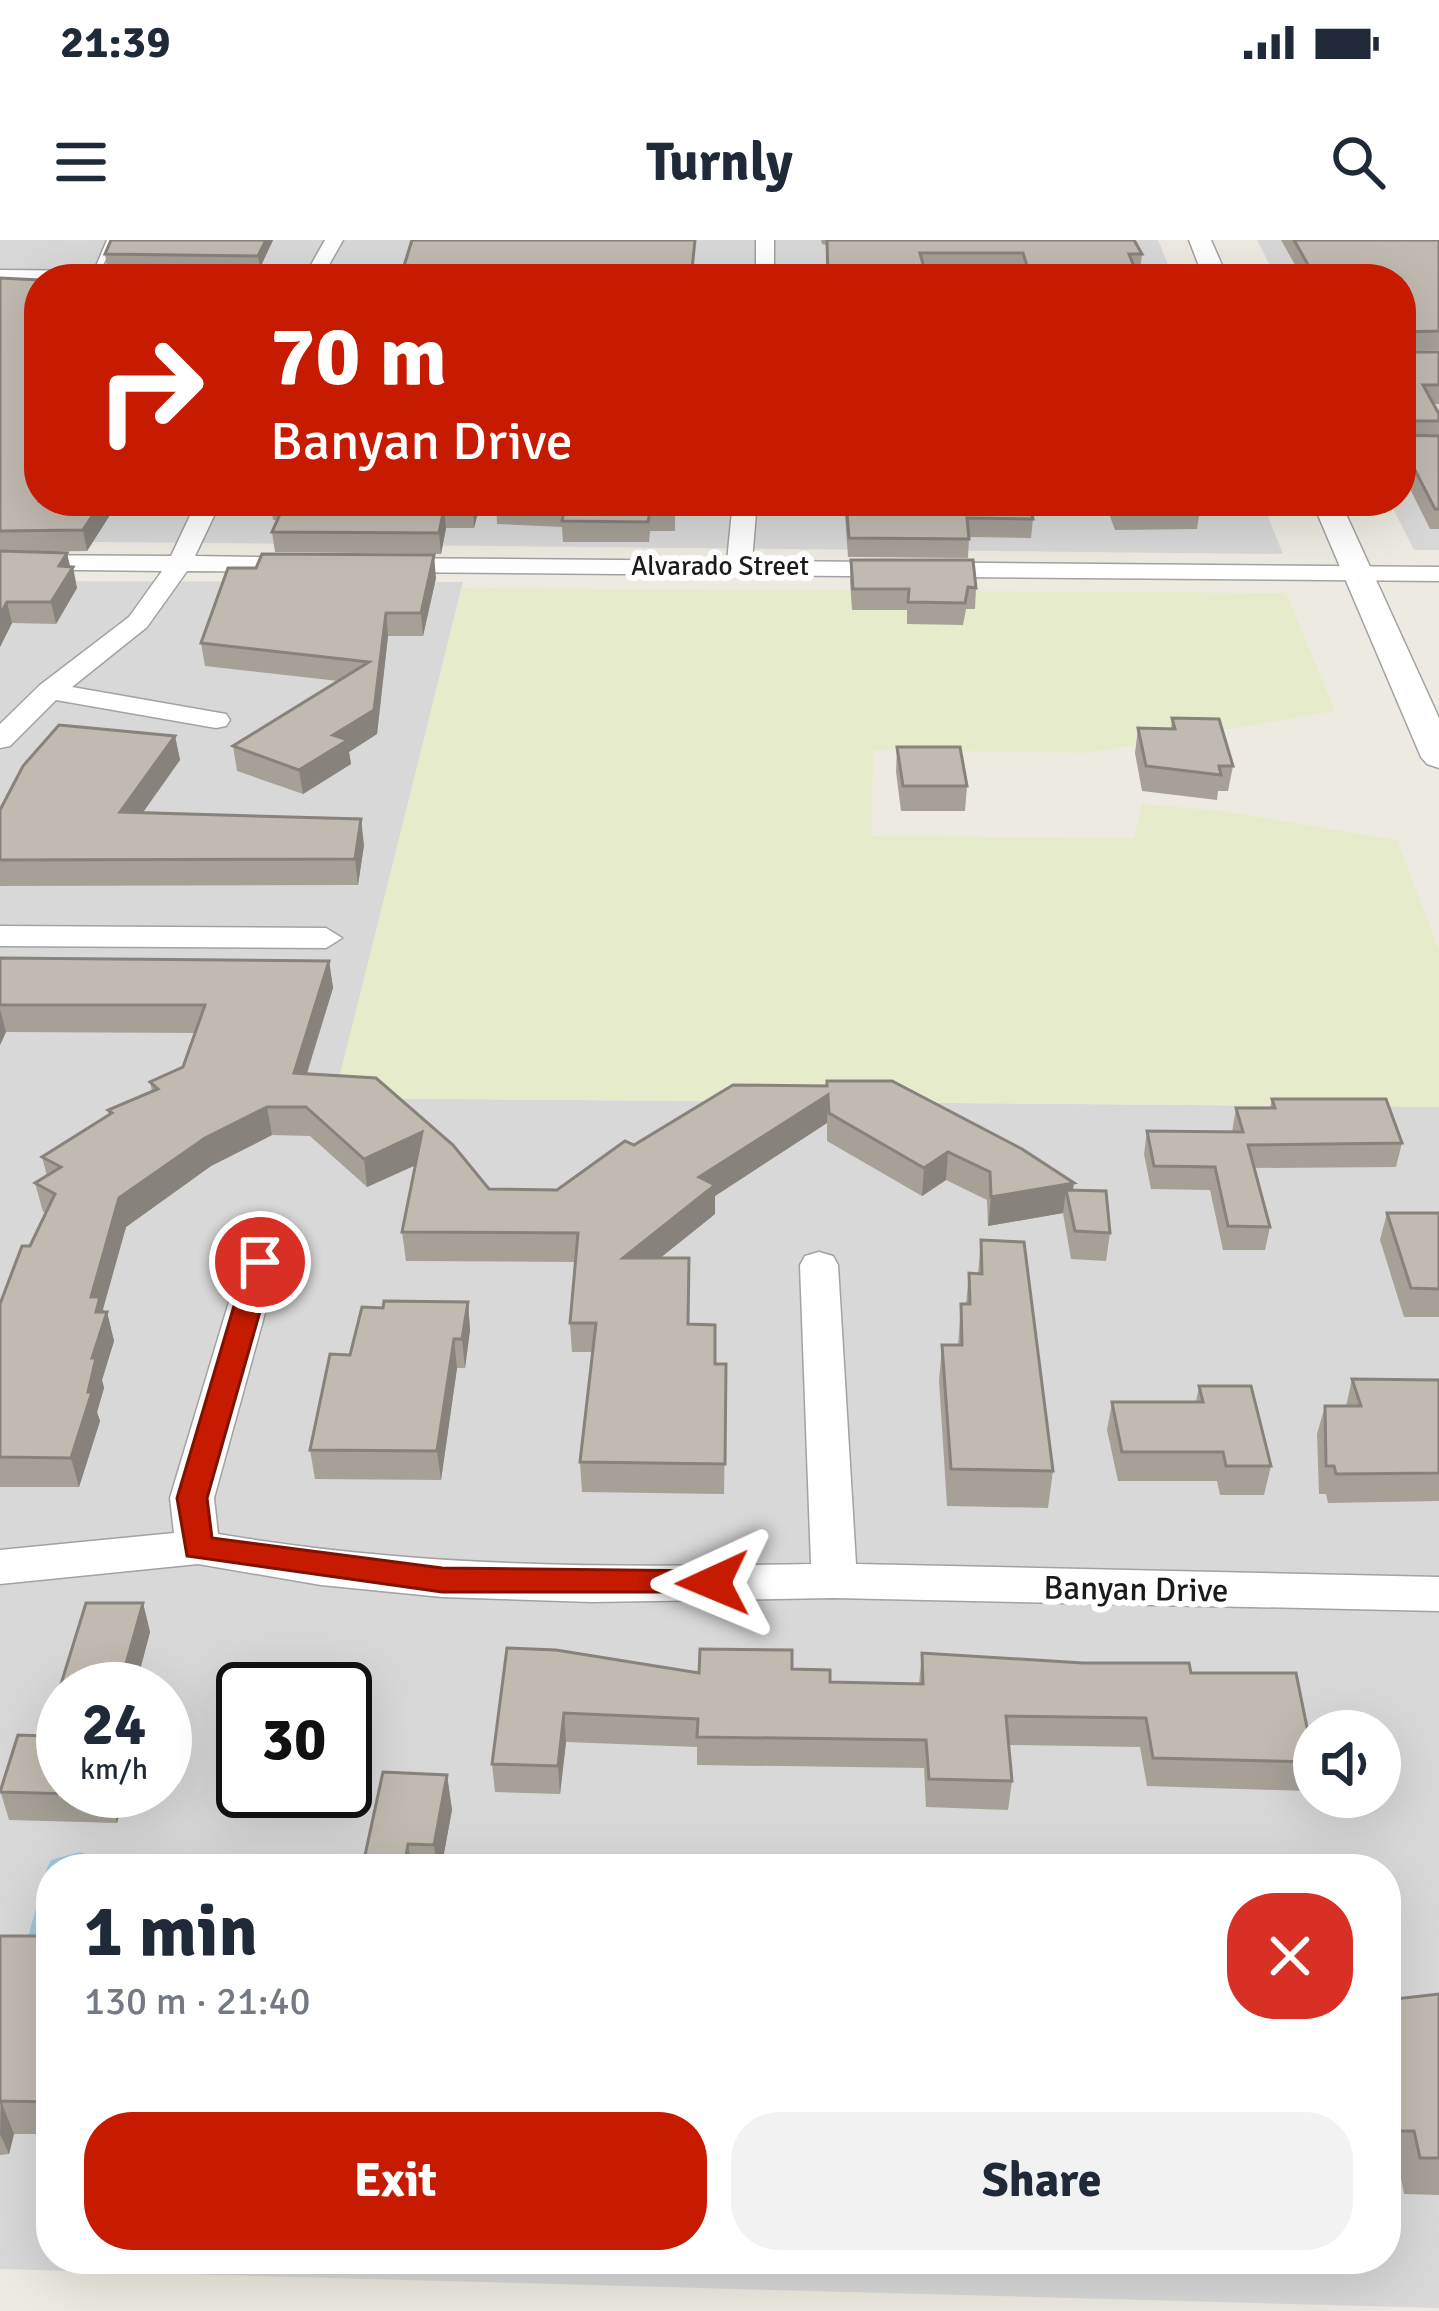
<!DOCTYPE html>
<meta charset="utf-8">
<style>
body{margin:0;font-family:Signika,sans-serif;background:#f2f2f3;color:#1f2937;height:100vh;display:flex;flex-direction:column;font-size:45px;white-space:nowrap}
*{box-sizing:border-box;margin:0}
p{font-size:39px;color:#747a83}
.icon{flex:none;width:66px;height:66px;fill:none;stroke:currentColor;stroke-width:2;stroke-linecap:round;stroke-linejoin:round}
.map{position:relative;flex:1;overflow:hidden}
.side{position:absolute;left:36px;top:1614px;width:1365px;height:420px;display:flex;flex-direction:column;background:#fff;border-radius:48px;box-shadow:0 12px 48px #0002}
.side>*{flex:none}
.top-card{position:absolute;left:24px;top:24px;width:1392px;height:252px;border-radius:48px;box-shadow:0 12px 48px #0002;background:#c61b01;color:#fff;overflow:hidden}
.buttons{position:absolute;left:1293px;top:1470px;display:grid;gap:24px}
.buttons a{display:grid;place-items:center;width:108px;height:108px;border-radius:50%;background:#fff;box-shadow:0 12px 48px #0002;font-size:60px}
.speed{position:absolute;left:36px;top:1422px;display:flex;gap:24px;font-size:60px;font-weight:700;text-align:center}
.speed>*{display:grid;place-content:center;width:156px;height:156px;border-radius:50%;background:#fff;box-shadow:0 12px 48px #0002;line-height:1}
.speed small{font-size:30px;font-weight:400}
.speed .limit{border:6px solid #111;border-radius:18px;background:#fff;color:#111}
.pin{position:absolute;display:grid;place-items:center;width:102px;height:102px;color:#fff;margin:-51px;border:6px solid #fff;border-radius:50%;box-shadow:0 3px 12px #0007}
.me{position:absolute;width:132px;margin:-66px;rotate:269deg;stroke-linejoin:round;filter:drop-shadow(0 0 9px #0008)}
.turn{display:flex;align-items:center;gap:42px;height:252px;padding:0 48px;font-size:54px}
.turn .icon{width:156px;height:156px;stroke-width:2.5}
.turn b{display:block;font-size:84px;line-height:102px}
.round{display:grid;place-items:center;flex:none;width:126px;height:126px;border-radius:48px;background:#f2f2f3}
.summary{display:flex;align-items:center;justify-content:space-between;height:204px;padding:0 48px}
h1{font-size:72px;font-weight:700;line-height:90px}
.action{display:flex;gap:24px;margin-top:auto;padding:24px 48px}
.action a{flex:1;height:138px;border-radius:48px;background:#c61b01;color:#fff;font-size:48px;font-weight:700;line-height:138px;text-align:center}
.action a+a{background:#f2f2f3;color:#1f2937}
.status{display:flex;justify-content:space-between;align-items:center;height:84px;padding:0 60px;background:#fff;direction:ltr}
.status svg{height:33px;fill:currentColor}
header{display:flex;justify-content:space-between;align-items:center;height:156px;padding:0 48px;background:#fff;font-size:54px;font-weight:700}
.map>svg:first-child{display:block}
.residential{fill:#d9d8d8;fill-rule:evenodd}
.farmland{fill:#e6eccb}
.water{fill:#a1c6db}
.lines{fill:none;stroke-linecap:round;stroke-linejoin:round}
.service-casing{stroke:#a2a2a2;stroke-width:3}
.minor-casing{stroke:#a2a2a2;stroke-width:3}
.tertiary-casing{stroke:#a2a2a2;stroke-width:3}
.service{fill:#fff;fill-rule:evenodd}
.minor{fill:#fff;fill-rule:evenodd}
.tertiary{fill:#fff;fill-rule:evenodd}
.wall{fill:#a6a097}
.shaded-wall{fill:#87827b}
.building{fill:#c1bab0;stroke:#87827b;stroke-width:3}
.route{fill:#c61b01;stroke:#811201;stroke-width:3}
.labels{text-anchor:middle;stroke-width:12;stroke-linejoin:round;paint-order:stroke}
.far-street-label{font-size:27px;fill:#1b1b1b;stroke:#fff}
.street-label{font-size:33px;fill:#1b1b1b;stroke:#fff}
</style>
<div class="status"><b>21:39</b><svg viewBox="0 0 49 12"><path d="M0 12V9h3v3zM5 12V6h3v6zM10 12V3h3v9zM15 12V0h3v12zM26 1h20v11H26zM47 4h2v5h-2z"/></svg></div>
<header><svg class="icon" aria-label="menu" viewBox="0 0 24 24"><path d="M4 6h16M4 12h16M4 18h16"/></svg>Turnly<svg class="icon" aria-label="search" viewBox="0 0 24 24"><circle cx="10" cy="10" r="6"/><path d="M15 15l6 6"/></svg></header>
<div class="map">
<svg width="1439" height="2071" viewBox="0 0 1439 2071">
<rect width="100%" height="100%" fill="#edebe1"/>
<g class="residential">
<polygon points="0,0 1158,0 1174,39 39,39 39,261 1262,261 1283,314 0,301"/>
<polygon points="1257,0 1439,0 1439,310 1414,310 1389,261 1401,261 1401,39 1277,39"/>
<path d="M0 341 463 342 335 858 1439 867V2068L0 2029ZM63 1449H165V1551H63ZM243 1449H345V1551H243ZM1314 1491H1380V1557H1314ZM51 1629H1386V2019H51Z"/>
</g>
<polygon class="farmland" points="462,348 1286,353 1335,471 1088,513 873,510 872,596 1134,598 1142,564 1224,571 1397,600 1439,710 1439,867 334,858"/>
<polygon class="water" points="80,1612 103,1620 106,1629 51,1629 51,1710 28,1697 47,1628 51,1620"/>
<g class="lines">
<defs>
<polygon id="service" points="107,0 115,0 98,36 91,38"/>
<g id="minor">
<polygon points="325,0 343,0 321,39 303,39"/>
<rect x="756" y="0" width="18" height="39"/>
<polygon points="0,30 106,31 115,37 0,42"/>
<polygon points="197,261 221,261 195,316 312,318 324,325 312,332 187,331 147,387 72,447 226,474 230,480 226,486 216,488 56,460 10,506 0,508 0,484 40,445 129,377 162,331 0,329 0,315 171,316"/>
<polygon points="733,261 757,261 752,321 1439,327 1439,341 382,332 370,325 382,318 727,321"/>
<polygon points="0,686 326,688 342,698 326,708 0,706"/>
<path d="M260 1009 274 1013 279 1022 214 1258 218 1294C420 1328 607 1328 811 1324L800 1025 805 1016 819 1012 833 1016 838 1025 856 1324 1439 1337V1371L834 1358 592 1362 442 1357 321 1345 198 1324 0 1344V1310L174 1293 170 1258 241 1022 246 1013Z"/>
</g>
<g id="tertiary">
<polygon points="1189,0 1211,0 1228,39 1204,39"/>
<polygon points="1312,261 1340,261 1439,478 1439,528 1427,524 1421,517"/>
</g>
</defs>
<use href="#service" class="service-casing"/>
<use href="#minor" class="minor-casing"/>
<use href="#tertiary" class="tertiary-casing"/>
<use href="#service" class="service"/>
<use href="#minor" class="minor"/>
<use href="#tertiary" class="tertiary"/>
</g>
<g class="wall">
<polygon points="273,0 260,28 254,28 255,39 54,39 107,27 105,14"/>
<polygon points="821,0 1134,0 1142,14 1140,31 1136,31 1139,39 1025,39 1022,29 924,29 927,39 827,39 826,5 822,4"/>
<polygon points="1281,0 1439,0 1439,110 1403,111 1439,112 1439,164 1434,164 1439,174 1439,289 1430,289 1401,231 1401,39 1303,39"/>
<polygon points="0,38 39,261 153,261 142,275 110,275 87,311 20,312 70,327 77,348 56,384 12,383 0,407"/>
<polygon points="270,261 481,261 474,288 446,288 441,314 275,312 272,292 277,280 273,280"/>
<polygon points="496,261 681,261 681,273 675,273 675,291 650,291 649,302 563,302 562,287 497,284"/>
<polygon points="844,261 1029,261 1033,279 1031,298 969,297 968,318 848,317"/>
<polygon points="1050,261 1195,261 1200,270 1197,289 1115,290 1108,271 1052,271"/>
<polygon points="851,320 976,348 975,369 966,369 963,385 907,384 907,370 852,370 850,341"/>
<polygon points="436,338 423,396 388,396 377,494 349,512 351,524 303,554 237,531 233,506 338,441 205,426 201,403"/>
<polygon points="1172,478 1233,526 1228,551 1218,551 1217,560 1142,551 1135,513 1138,488 1171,489"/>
<polygon points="175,496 180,520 142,573 364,605 358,645 0,646 0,570"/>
<polygon points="897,507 967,546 965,571 901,571 896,532"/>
<polygon points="0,718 329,721 333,748 307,834 489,949 557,950 634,905 827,846 1073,950 1110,993 1106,1021 1071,1019 1063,973 988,986 987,960 946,940 922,956 827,901 827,883 715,956 715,974 660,1018 689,1018 689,1084 715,1124 726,1124 724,1254 582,1252 580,1222 593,1112 572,1112 570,1083 576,1022 406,1021 402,992 415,925 367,947 310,896 272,895 211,926 126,987 103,1069 104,1072 107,1072 114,1101 102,1140 104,1148 97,1172 100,1181 79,1247 0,1247 0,1064 46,973 43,972 35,943 47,936 42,917 109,875 108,870 152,851 150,842 183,827 195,793 6,792 0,805"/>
<polygon points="1272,859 1402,903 1396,927 1254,928 1270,987 1265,1010 1223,1010 1210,950 1151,949 1144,914 1147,891 1232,892 1236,868 1270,868"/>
<polygon points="1387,973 1439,973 1439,1077 1404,1077 1380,1000"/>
<polygon points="981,1000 1053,1231 1048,1268 947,1266 939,1141 942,1105 958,1105 961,1064 966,1064 969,1033 978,1034"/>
<polygon points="468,1062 470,1090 465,1128 457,1128 441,1240 315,1239 310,1210 383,1068"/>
<polygon points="1352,1139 1439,1140 1439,1261 1328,1263 1326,1254 1319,1254 1317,1194 1325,1166 1346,1166"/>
<polygon points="1199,1146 1271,1226 1264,1255 1220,1255 1217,1241 1118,1241 1107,1190 1112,1162 1196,1162"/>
<polygon points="86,1363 143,1363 150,1392 135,1449 63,1449 63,1551 126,1551 117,1583 9,1580 0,1550 18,1495 45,1496"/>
<polygon points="507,1408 699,1433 792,1429 830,1442 919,1444 922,1413 1191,1433 1314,1521 1314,1523 1306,1551 1147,1546 1140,1507 1009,1505 1012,1541 1008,1570 926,1567 924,1528 697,1525 697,1507 566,1502 560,1554 495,1552 492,1524"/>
<polygon points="447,1535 452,1570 441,1629 362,1629"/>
<polygon points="0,1696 51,1696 51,1894 14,1894 9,1914 0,1915"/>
<polygon points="1439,1754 1439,1955 1404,1954 1399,1928 1386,1928 1386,1760"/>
</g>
<g class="shaded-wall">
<polygon points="266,0 273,0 260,28 258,16"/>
<polygon points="102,261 107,261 110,275 87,311 83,290"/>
<polygon points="139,261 153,261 142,275"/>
<polygon points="475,261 481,261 474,288 473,268"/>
<polygon points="444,268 446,288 441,314 439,293"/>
<polygon points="67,313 71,330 73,327 77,348 56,384 51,362 59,326"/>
<polygon points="434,315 436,338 423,396 421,373"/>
<polygon points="7,362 12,383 0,407 0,375"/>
<polygon points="386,373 388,396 377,494 349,512 351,524 303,554 299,530 333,495 374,470"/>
<polygon points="175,496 180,520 125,598 120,572"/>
<polygon points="361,579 364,605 358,645 355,619"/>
<polygon points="329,721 333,748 298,861 294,833"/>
<polygon points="0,769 6,792 0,805"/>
<polygon points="828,855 827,883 715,956 715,974 624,1047 623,1018 699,937"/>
<polygon points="267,867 272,895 211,926 126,987 103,1069 105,1078 107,1072 114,1101 102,1140 104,1148 97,1172 100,1181 79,1247 71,1218 88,1152 92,1118 91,1057 119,958 205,898"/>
<polygon points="422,892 425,921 367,947 364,919"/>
<polygon points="948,912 946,940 922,956 924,928"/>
<polygon points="1074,943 1070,970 1066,950 1063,973 988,986 991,957"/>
<polygon points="468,1062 470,1090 465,1128 462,1099"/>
<polygon points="454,1099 457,1128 441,1240 437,1211"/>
<polygon points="143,1363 150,1392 135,1449 119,1449"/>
<polygon points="564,1473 566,1502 560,1554 558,1526"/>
<polygon points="447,1535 452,1570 441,1629 437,1629 434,1605"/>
<polygon points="110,1551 126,1551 117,1583 109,1555"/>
<polygon points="408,1604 412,1629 404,1629"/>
<polygon points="1,1861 14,1894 9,1914 0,1894"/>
</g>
<g class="building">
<polygon points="111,0 266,0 258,16 105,14"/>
<polygon points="412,0 695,0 691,39 400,39"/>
<polygon points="827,0 1134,0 1142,14 1129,14 1139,39 1031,39 1023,13 920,13 927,39 828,39"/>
<polygon points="1294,0 1439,0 1439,91 1401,92 1401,97 1401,39 1316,39"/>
<polygon points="254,26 250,39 54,39 63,28"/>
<polygon points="0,38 39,40 39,261 102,261 83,290 0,291"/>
<polygon points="1401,108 1405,112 1439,112 1439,145 1423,145 1439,174 1439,181 1405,181 1402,195 1439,196 1439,269 1435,269 1401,203 1401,129 1408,128 1401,116"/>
<polygon points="286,261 475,261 473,268 444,268 439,293 272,292"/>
<polygon points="496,261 675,261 675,271 650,271 648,282 562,281 565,267 495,263"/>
<polygon points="846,261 1029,261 1033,279 967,278 969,299 849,298"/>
<polygon points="1113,261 1195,261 1200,270 1117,271"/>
<polygon points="0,311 67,313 59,326 73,327 51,362 7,362 0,375"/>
<polygon points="262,314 434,315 421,373 386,373 374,470 333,495 348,500 299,530 233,506 369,422 201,403 228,328 256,328"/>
<polygon points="851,320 973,320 976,348 968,347 965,363 908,362 909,349 853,349"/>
<polygon points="1172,478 1219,479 1233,526 1219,526 1221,535 1146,526 1138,488 1175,489"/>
<polygon points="59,485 175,496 120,572 361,579 355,619 0,620 0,570 23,526"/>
<polygon points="897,507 960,507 967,546 903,546"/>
<polygon points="0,718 329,721 294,833 376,838 453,905 489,949 557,950 625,901 634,905 733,845 827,846 827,841 892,841 1022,909 1074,943 991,957 990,932 948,912 924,928 829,873 828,855 699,937 715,945 623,1018 689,1018 688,1084 715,1085 715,1124 726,1124 725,1224 580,1222 596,1083 570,1083 578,993 402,992 422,892 364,919 306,867 267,867 205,898 119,958 91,1057 100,1057 96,1072 107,1072 92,1118 96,1118 88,1152 92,1152 71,1218 0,1217 0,1064 22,1006 30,1006 55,954 35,943 61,927 42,917 112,873 108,870 158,849 150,842 183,827 205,765 0,765"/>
<polygon points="1272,859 1386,859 1402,903 1248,905 1270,987 1228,986 1215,927 1154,926 1147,891 1243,892 1236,868 1275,868"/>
<polygon points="1066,950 1106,951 1110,993 1075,991"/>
<polygon points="1387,973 1439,973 1439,1049 1411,1048"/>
<polygon points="981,1000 1024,1002 1053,1231 951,1229 942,1105 962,1105 961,1064 970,1064 969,1033 982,1034"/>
<polygon points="384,1061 468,1062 462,1099 454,1099 437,1211 310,1210 330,1114 350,1115 362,1067 383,1068"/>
<polygon points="1352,1139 1439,1140 1439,1233 1336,1234 1334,1226 1326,1226 1325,1166 1361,1166"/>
<polygon points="1199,1146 1251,1146 1271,1226 1226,1226 1223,1212 1122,1212 1112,1162 1203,1162"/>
<polygon points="86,1363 143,1363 119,1449 63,1449 63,1551 110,1551 109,1555 0,1552 18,1495 45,1496"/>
<polygon points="507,1408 556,1410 699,1433 700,1409 792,1410 792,1429 830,1430 830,1442 923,1444 922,1413 1083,1423 1189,1423 1191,1433 1296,1433 1314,1522 1153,1518 1146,1478 1006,1476 1012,1541 929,1539 926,1500 697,1497 698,1479 564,1473 558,1526 492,1524"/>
<polygon points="383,1532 447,1535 434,1605 408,1604 404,1629 362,1629"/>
<polygon points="509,1625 597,1626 597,1629 509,1629"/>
<polygon points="0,1696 51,1696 51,1862 1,1861 0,1864"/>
<polygon points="1439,1754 1439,1918 1420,1918 1414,1891 1386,1891 1386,1792 1388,1792 1386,1760"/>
</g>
<polygon class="route" points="260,1014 274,1022 207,1258 212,1298 442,1328 713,1331 724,1335 729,1343 724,1352 442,1352 187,1316 177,1258 247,1022"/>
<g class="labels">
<g class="far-street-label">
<text x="720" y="335">Alvarado Street</text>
</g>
<g class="street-label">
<text transform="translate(1136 1348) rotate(1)" y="12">Banyan Drive</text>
</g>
</g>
</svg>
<div class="buttons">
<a><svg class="icon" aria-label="sound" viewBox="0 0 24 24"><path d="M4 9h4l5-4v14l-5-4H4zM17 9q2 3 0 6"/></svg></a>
</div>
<div class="speed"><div>24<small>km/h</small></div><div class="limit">30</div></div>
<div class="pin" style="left:260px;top:1022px;background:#d93025"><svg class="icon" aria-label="arrive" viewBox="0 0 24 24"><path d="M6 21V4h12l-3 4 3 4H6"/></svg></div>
<svg class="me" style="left:713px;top:1343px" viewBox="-20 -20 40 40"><path d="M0-17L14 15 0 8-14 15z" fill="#c61b01" stroke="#fff" stroke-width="4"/></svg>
<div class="top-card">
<div class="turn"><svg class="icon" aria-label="right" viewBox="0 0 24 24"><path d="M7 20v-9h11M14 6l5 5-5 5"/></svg><div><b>70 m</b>Banyan Drive</div></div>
</div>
<section class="side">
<div class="summary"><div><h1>1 min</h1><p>130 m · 21:40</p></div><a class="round" style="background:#d93025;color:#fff"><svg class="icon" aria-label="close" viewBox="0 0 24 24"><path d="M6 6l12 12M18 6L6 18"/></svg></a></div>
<div class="action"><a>Exit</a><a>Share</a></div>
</section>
</div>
